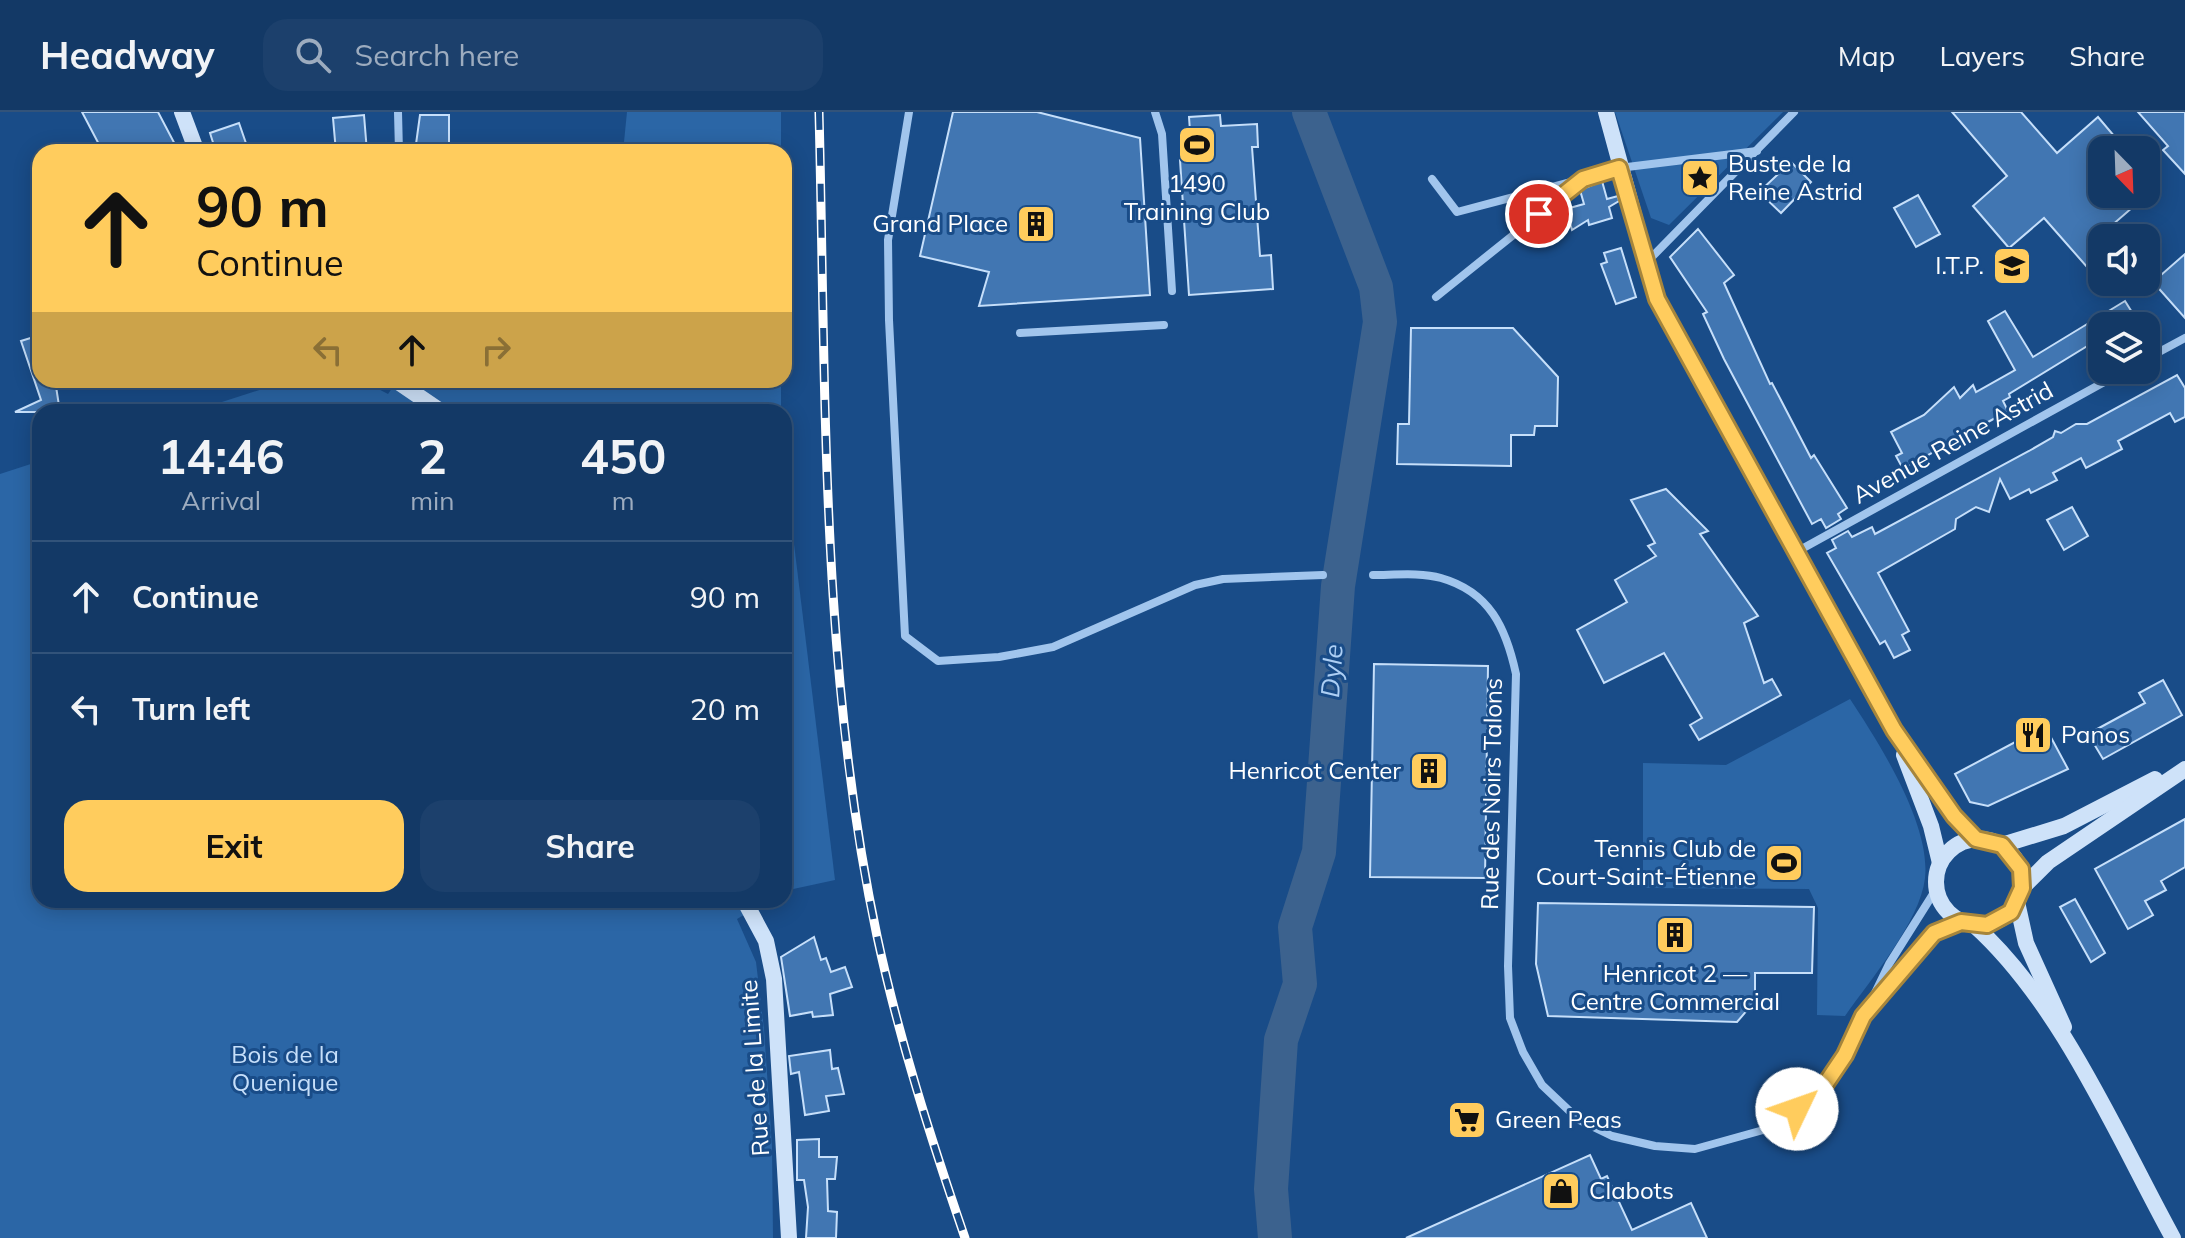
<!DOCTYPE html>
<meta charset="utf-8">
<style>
body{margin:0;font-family:Mulish,sans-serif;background:#1c406c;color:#f1f3f6;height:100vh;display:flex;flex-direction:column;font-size:30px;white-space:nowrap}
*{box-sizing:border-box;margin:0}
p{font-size:26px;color:#9dacbf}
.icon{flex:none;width:44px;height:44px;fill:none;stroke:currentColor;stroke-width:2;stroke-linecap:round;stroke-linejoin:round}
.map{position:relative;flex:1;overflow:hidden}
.panel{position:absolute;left:32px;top:292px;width:760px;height:504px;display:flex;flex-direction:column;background:#133966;border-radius:24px;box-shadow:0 4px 20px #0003,0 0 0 2px #32537a}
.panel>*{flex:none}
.banner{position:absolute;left:32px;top:32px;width:760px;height:244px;border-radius:24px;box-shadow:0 4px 20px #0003,0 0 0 2px #32537a;background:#ffcc5d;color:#111;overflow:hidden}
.needle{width:52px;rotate:157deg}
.tools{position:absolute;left:2088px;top:24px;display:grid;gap:16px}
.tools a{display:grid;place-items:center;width:72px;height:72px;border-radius:16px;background:#133966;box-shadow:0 4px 20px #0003,0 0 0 2px #32537a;font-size:40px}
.pin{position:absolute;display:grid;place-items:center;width:68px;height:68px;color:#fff;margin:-34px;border:4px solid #fff;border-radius:50%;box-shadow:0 2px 8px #0007}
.me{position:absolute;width:88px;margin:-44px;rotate:48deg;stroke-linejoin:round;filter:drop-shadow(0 0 6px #0008)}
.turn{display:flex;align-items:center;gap:28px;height:168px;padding:0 32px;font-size:36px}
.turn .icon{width:104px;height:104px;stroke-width:2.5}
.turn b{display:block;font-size:56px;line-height:68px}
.lanes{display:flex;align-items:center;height:76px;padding:0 32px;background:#0003;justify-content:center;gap:40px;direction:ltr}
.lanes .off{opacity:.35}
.eta{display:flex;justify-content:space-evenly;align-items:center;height:136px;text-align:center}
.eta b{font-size:48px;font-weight:700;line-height:56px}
.action{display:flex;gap:16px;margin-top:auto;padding:16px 32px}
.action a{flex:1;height:92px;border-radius:24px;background:#ffcc5d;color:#111;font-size:32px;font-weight:700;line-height:92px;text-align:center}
.action a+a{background:#1c406c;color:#f1f3f6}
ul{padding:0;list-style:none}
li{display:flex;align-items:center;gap:24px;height:112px;padding:0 32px;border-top:2px solid #32537a}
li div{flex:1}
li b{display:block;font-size:30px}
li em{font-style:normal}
header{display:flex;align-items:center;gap:48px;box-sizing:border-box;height:112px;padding:0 40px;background:#133966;border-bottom:2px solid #32537a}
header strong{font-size:38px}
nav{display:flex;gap:44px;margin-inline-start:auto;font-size:28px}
.search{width:560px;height:72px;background:#1c406c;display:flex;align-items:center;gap:20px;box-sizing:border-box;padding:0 28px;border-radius:24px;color:#9dacbf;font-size:30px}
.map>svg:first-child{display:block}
.green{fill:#2b66a6}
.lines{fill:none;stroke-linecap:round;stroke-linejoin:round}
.river{stroke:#3c628e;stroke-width:34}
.building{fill:#4176b2;stroke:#c6dffa;stroke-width:2}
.street{stroke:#a1c5ed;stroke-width:8}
.secondary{stroke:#cee2f9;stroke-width:16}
.rail-casing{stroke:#fff;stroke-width:9}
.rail{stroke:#194c88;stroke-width:6;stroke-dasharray:18;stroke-linecap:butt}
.route-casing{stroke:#a6853c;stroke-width:20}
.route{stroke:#ffcc5d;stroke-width:14}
.labels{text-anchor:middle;stroke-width:6;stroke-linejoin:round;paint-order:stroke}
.poi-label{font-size:24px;fill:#fff;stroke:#194c88;text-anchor:start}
.street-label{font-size:24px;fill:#fff;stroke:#194c88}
.park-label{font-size:24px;fill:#c6dffa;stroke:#194c88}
.water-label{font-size:26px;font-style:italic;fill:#adcff4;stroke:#194c88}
</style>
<header>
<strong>Headway</strong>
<div class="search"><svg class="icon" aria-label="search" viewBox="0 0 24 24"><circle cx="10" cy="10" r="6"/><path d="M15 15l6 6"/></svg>Search here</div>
<nav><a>Map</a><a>Layers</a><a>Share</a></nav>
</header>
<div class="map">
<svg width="2185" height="1126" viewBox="0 0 2185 1126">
<rect width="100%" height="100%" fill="#194c88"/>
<g class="green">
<polygon points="627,0 781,0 781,40 623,40"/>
<polygon points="1615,0 1783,0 1669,113 1651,106"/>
<polygon points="290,268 361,268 388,282 398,268 781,268 781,300 191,300"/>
<polygon points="40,349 40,788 769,788 737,807 756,850 764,917 772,1035 773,1126 0,1126 0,362"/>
<polygon points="784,350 835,768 784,779"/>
<path d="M1850 587C1879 631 1931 712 1925 766 1920 810 1870 868 1845 904L1817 903 1818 796 1809 777 1643 776V651L1726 653Z"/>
</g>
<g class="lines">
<polyline class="river" points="1275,1126 1271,1077 1281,928 1300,872 1295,815 1319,740 1338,474 1380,210 1376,175 1309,0"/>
</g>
<g class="building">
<polygon points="82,0 158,0 179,40 103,40"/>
<polygon points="953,0 1037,0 1140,26 1150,183 979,194 989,160 920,144"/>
<polygon points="1952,0 2021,0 2057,41 2098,5 2126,38 2102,38 2102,82 2148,82 2111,114 2122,126 2102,126 2102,172 2044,106 2009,136 1973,94 2007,64"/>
<polygon points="2138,0 2185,0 2185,62 2163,38 2168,34"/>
<polygon points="364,3 367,40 336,40 333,6"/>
<polygon points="420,3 449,3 449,40 419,40 419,32 416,32"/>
<polygon points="1220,3 1221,14 1257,12 1258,35 1252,35 1260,144 1271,143 1273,177 1189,183 1180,48 1192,47 1189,5"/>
<polygon points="239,11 249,40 216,40 210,21"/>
<polygon points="1791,50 1811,70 1781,101 1759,80"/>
<polygon points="1602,69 1607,87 1618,84 1619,89 1609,95 1612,106 1589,113 1588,108 1572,118 1566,97 1584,92 1580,78"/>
<polygon points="1918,83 1940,122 1916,135 1894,96"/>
<polygon points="1698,117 1734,163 1724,171 1770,272 1772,271 1811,346 1814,343 1847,396 1838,402 1841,407 1826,416 1821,407 1812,412 1724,247 1703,202 1707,200 1670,145"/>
<polygon points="1621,136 1636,185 1616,192 1601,152 1607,150 1604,141"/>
<polygon points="2185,142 2185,206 2153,170"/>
<polygon points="2125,189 2135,205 2121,214 2102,214 2102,225 2009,282 2010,285 2003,289 2008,299 1903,357 1896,344 1902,341 1891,320 1924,303 1954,275 1960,286 1973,273 1976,280 2015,258 1988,209 2005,199 2033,245"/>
<polygon points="1411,216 1513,216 1558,265 1557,314 1535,314 1534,323 1511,323 1511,354 1397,352 1398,312 1409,312"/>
<polygon points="40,223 40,268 55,268 60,300 15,300 41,288 21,229"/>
<polygon points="2177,263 2185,276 2185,305 2175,310 2170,301 2118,329 2122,337 2086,356 2081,346 2053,361 2057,368 2031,381 2029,377 2010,387 2000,367 1989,400 1976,395 1956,407 1955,417 1878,461 1909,519 1902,523 1910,538 1894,546 1885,529 1880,532 1827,441 1836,436 1832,428 1848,419 1852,425 1872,415 1875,422 2029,339 2053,325 2055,319 2061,321 2076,312 2087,312"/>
<polygon points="1666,377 1708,419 1700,422 1758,504 1744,511 1764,571 1772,567 1781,583 1699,628 1690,613 1702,606 1664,541 1604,571 1577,518 1627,490 1615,468 1656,444 1648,434 1655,431 1631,388"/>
<polygon points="2072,395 2088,424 2064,438 2047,408"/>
<polygon points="1374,552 1488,554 1485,766 1370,765"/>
<polygon points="2163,568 2182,603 2103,647 2088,622 2145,591 2139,581"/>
<polygon points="2040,605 2068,657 1988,694 1970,690 1955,662 2021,627 2016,618"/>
<polygon points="2185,707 2185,755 2161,769 2166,778 2145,789 2153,803 2128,817 2095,757"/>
<polygon points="2075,787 2105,841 2091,850 2060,795"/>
<polygon points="1538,791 1814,795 1812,861 1755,861 1755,889 1737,910 1548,904 1536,852"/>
<polygon points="814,825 821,848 826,846 831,860 845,855 852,875 830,882 833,903 813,905 812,900 790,904 781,845"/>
<polygon points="830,938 832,957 838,956 844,982 826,984 829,999 805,1003 799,960 791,962 789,944"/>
<polygon points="819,1027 819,1045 837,1045 835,1067 827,1067 828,1099 837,1100 836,1126 806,1126 808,1095 804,1068 797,1068 797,1028"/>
<polygon points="1590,1043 1601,1067 1607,1064 1632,1118 1691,1091 1707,1126 1406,1126"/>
</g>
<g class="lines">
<g class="street">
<polyline points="398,0 399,40"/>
<polyline points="909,0 888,128 889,208 905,524 938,549 999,545 1053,535 1195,473 1223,467 1323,463"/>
<polyline points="1155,0 1162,22 1172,179"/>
<polyline points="1432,67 1457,100 1578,68"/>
<polyline points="1646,151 1794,0"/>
<polyline points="1436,185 1583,67 1619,56 1757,39"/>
<polyline points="1020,221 1164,213"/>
<polyline points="2146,247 2185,226"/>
<polyline points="1798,439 2126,258"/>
<path d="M1373 463C1393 463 1421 460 1441 466 1490 480 1506 516 1516 562L1508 854 1510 906 1523 940 1542 973 1579 1008 1612 1024 1655 1034 1695 1037 1774 1015 1820 980 1845 943 1889 852 1935 779"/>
<polyline points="1874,892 1934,821 1961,810"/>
</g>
<g class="secondary">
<polyline points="182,0 197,40"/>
<polyline points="1606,0 1657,187 1894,618 1954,704 1976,727"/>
<polyline points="395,268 442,300"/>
<polyline points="1904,643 1931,714 1940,751"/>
<circle cx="1979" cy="770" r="43"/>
<polyline points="2002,733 2064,714 2155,667"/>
<polyline points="2022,776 2048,750 2185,657"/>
<polyline points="744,788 766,829 774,867 789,1126"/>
<polyline points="2017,790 2026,831 2064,915"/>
<path d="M1974 813C2061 891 2117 1024 2173 1126"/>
</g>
<defs>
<path id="rail" d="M819 0C826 274 820 555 877 824 899 927 931 1027 965 1126"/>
</defs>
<use href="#rail" class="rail-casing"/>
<use href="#rail" class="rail"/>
</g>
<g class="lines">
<defs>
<polyline id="route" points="1539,102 1583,67 1619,56 1657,187 1894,618 1954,704 1976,727 2002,733 2021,757 2022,776 2011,800 1987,813 1961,810 1934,821 1863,904 1845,943 1820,980 1797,997"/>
</defs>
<use href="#route" class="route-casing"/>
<use href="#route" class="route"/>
</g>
<defs>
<symbol id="stadium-square" viewBox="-11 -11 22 22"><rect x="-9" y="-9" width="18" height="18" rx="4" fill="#ffcc5d" stroke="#194c88"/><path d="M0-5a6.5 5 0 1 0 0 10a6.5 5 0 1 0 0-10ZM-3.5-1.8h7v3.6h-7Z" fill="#111"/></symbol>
<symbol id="sight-square" viewBox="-11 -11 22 22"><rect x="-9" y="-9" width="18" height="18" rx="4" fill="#ffcc5d" stroke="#194c88"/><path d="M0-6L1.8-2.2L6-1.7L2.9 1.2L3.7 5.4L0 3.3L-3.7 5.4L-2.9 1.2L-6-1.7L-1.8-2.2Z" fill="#111"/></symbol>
<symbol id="building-square" viewBox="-11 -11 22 22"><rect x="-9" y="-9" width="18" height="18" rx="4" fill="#ffcc5d" stroke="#194c88"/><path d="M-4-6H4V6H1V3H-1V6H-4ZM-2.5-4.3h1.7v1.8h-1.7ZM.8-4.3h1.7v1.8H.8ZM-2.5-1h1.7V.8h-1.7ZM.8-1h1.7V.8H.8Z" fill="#111"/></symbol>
<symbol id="school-square" viewBox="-11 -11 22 22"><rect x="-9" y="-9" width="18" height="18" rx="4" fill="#ffcc5d" stroke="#194c88"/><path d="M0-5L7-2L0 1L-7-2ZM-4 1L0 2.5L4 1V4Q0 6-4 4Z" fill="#111"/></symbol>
<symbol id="restaurant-square" viewBox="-11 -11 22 22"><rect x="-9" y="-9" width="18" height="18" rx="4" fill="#ffcc5d" stroke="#194c88"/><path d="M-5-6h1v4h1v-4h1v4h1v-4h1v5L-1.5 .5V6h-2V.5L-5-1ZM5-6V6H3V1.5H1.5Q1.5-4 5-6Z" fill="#111"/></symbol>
<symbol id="supermarket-square" viewBox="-11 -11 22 22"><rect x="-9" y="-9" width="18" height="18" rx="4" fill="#ffcc5d" stroke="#194c88"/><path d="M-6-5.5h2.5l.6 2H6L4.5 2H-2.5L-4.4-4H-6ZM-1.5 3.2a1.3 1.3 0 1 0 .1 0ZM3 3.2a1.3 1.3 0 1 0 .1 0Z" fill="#111"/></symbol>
<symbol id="shop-square" viewBox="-11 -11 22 22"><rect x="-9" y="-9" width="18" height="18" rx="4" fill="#ffcc5d" stroke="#194c88"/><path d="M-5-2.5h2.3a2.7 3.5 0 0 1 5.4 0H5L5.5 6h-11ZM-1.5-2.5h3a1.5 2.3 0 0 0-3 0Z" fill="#111"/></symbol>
</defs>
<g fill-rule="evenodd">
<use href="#stadium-square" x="1175" y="11" width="44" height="44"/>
<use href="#sight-square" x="1678" y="44" width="44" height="44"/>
<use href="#building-square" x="1014" y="90" width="44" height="44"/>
<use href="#school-square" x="1990" y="132" width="44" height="44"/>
<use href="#restaurant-square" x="2011" y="601" width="44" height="44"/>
<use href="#building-square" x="1407" y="637" width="44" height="44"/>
<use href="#stadium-square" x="1762" y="729" width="44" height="44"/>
<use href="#building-square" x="1653" y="801" width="44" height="44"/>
<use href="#supermarket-square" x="1445" y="986" width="44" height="44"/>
<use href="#shop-square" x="1539" y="1057" width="44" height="44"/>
</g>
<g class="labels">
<g class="poi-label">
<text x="1728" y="60">Buste de la<tspan x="1728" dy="28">Reine Astrid</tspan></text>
<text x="1197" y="80" text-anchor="middle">1490<tspan x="1197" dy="28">Training Club</tspan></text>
<text x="1008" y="120" text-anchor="end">Grand Place</text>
<text x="1984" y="162" text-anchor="end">I.T.P.</text>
<text x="2061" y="631">Panos</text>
<text x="1401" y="667" text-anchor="end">Henricot Center</text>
<text x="1756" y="745" text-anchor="end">Tennis Club de<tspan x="1756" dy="28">Court-Saint-Étienne</tspan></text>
<text x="1675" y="870" text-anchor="middle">Henricot 2 —<tspan x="1675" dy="28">Centre Commercial</tspan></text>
<text x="1495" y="1016">Green Peas</text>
<text x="1589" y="1087">Clabots</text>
</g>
<g class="street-label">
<text transform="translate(1953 331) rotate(-29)" y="8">Avenue Reine Astrid</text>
<text transform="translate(1492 682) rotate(-89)" y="8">Rue des Noirs Talons</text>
<text transform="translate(755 956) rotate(-94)" y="8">Rue de la Limite</text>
</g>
<g class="park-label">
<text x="285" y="951">Bois de la<tspan x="285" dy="28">Quenique</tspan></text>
</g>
<g class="water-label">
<text transform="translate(1332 559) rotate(-86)" y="9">Dyle</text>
</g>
</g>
</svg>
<div class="tools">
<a><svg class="needle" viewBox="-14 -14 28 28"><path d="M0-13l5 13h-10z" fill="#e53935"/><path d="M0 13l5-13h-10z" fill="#9dacbf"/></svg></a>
<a><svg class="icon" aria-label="sound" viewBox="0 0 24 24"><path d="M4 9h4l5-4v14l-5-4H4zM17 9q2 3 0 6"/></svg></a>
<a><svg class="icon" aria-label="layers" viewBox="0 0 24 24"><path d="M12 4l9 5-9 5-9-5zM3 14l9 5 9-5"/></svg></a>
</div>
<div class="pin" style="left:1539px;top:102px;background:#d93025"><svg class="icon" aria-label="arrive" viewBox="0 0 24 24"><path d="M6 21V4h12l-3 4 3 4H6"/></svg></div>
<svg class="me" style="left:1797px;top:997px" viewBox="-20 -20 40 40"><circle r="19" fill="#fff"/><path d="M0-13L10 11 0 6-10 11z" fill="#ffcc5d"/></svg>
<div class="banner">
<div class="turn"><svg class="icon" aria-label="ahead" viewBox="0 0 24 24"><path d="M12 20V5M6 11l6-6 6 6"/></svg><div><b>90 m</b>Continue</div></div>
<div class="lanes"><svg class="icon off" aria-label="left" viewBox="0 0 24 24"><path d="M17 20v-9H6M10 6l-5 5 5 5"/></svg><svg class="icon" aria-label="ahead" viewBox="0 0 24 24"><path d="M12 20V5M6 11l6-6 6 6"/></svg><svg class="icon off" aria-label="right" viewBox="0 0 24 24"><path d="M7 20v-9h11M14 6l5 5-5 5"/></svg></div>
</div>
<section class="panel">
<div class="eta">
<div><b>14:46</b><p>Arrival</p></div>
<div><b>2</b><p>min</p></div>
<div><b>450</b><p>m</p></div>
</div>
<ul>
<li><svg class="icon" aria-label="ahead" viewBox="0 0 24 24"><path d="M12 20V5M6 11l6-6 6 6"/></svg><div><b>Continue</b></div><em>90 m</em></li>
<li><svg class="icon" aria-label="left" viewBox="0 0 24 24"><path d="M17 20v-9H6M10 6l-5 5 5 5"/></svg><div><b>Turn left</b></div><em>20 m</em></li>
</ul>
<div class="action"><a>Exit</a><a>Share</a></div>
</section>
</div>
